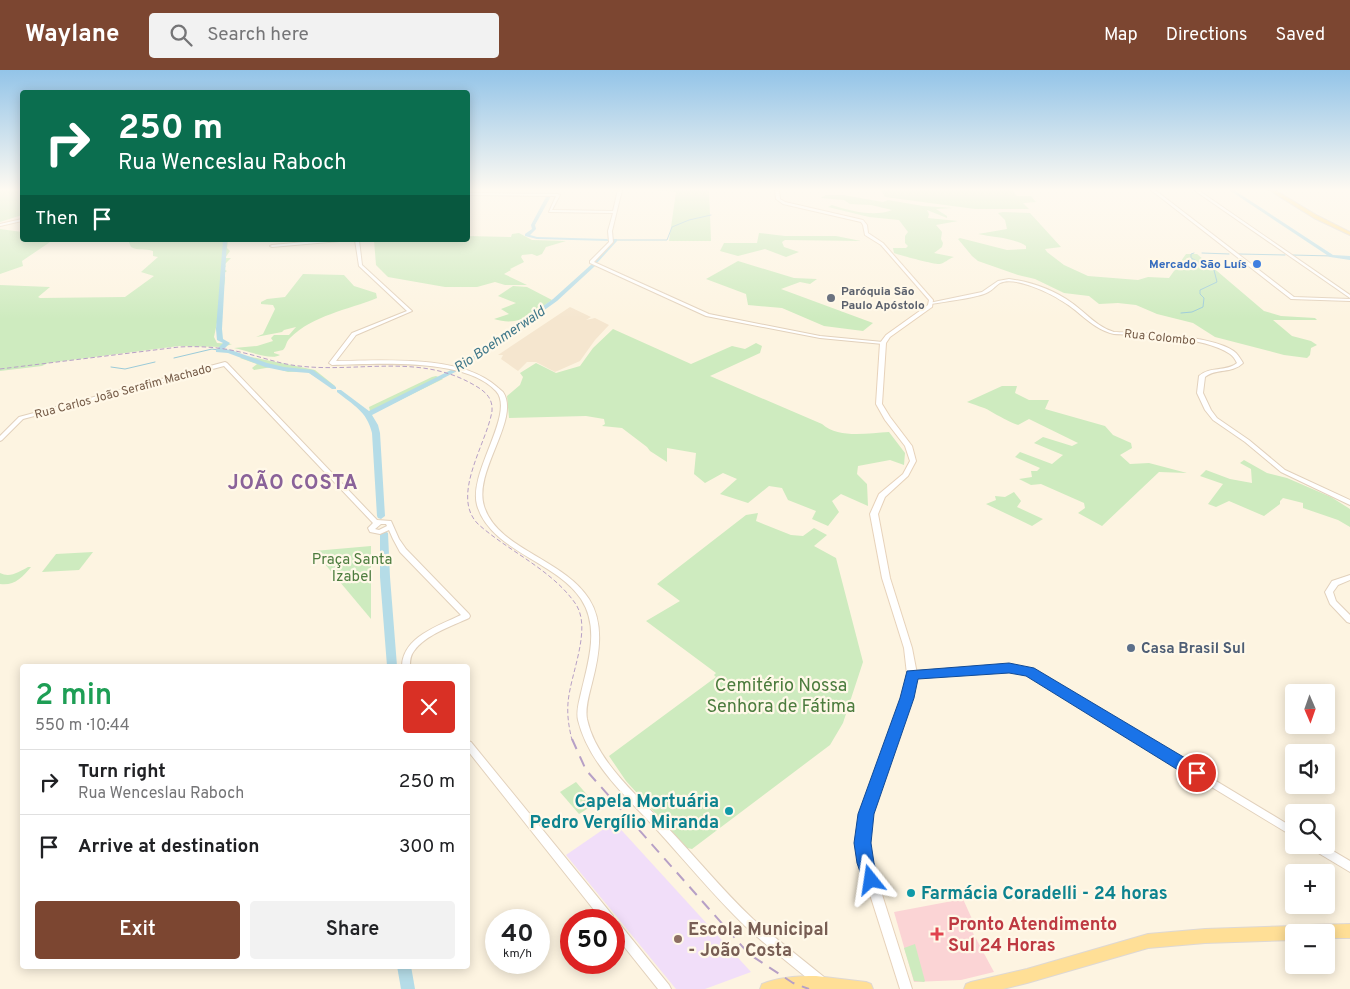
<!DOCTYPE html>
<meta charset="utf-8">
<style>
body{margin:0;font-family:Overpass,sans-serif;background:#f2f2f2;color:#202124;height:100vh;display:flex;flex-direction:column;font-size:19px;white-space:nowrap}
*{box-sizing:border-box;margin:0}
p{font-size:16px;color:#757577}
.icon{flex:none;width:28px;height:28px;fill:none;stroke:currentColor;stroke-width:2;stroke-linecap:round;stroke-linejoin:round}
.map{position:relative;flex:1;overflow:hidden}
.panel{position:absolute;left:20px;top:594px;width:450px;height:305px;display:flex;flex-direction:column;background:#fff;border-radius:5px;box-shadow:0 2px 12px #0003}
.panel>*{flex:none}
.guide{position:absolute;left:20px;top:20px;width:450px;height:152px;border-radius:5px;box-shadow:0 2px 12px #0003;background:#0b6e4f;color:#fff;overflow:hidden}
.needle{width:32px;rotate:178deg}
.tools{position:absolute;left:1285px;top:614px;display:grid;gap:10px}
.tools a{display:grid;place-items:center;width:50px;height:50px;border-radius:5px;background:#fff;box-shadow:0 2px 12px #0003;font-size:25px}
.speed{position:absolute;left:485px;top:839px;display:flex;gap:10px;font-size:25px;font-weight:700;text-align:center}
.speed>*{display:grid;place-content:center;width:65px;height:65px;border-radius:50%;background:#fff;box-shadow:0 2px 12px #0003;line-height:1}
.speed small{font-size:12px;font-weight:400}
.speed .limit{border:8px solid #d22;background:#fff;color:#111}
.pin{position:absolute;display:grid;place-items:center;width:42px;height:42px;color:#fff;margin:-21px;border:2px solid #fff;border-radius:50%;box-shadow:0 1px 5px #0007}
.me{position:absolute;width:55px;margin:-28px;rotate:345deg;stroke-linejoin:round;filter:drop-shadow(0 0 4px #0008)}
.turn{display:flex;align-items:center;gap:18px;height:105px;padding:0 15px;font-size:22px}
.turn .icon{width:65px;height:65px;stroke-width:2.5}
.turn b{display:block;font-size:35px;line-height:42px}
.then{display:flex;align-items:center;height:48px;padding:0 15px;background:#0003;gap:10px;font-size:19px}
.round{display:grid;place-items:center;flex:none;width:52px;height:52px;border-radius:5px;background:#f2f2f2}
.overview{display:flex;align-items:center;justify-content:space-between;height:85px;padding:0 15px}
h1{font-size:30px;font-weight:600;line-height:38px;color:#1e9e55}
.primary-button{display:flex;gap:10px;margin-top:auto;padding:10px 15px}
.primary-button a{flex:1;height:58px;border-radius:5px;background:#7c4631;color:#fff;font-size:20px;font-weight:600;line-height:58px;text-align:center}
.primary-button a+a{background:#f2f2f2;color:#202124}
ul{padding:0;list-style:none}
li{display:flex;align-items:center;gap:15px;height:65px;padding:0 15px;border-top:1px solid #e0e0e0}
li div{flex:1}
li b{display:block;font-size:19px}
li em{font-style:normal}
header{display:flex;align-items:center;gap:30px;box-sizing:border-box;height:70px;padding:0 25px;background:#7c4631;color:#fff}
header strong{font-size:24px}
nav{display:flex;gap:28px;margin-inline-start:auto;font-size:18px}
.search{width:350px;height:45px;background:#f2f2f2;display:flex;align-items:center;gap:12px;box-sizing:border-box;padding:0 18px;border-radius:5px;color:#757577;font-size:19px}
.map>svg:first-child{display:block}
.residential{fill:#f5e6cf}
.education{fill:#f1def9}
.medical{fill:#fbd4d5}
.green{fill:#ceebbf}
.lines{fill:none;stroke-linecap:round;stroke-linejoin:round}
.stream{stroke:#9bcbd9;stroke-width:1}
.river{fill:#b5dce7;fill-rule:evenodd}
.tertiary-casing{stroke:#e2d1bc;stroke-width:2}
.secondary-casing{stroke:#e7d2ba;stroke-width:2}
.primary-casing{stroke:#ded8d3;stroke-width:2}
.tertiary{fill:#fff;fill-rule:evenodd}
.secondary{fill:#fff;fill-rule:evenodd}
.primary{fill:#ffdf96;fill-rule:evenodd}
.rail-far1{stroke:#b7a0c6;stroke-width:1;stroke-dasharray:4.5 2.5;stroke-linecap:butt}
.rail{stroke:#b7a0c6;stroke-width:2;stroke-dasharray:11 8;stroke-linecap:butt}
.route{fill:#1a73e8;stroke:#114b97}
.shop-dot{fill:#3f7fe0;stroke:#fff8e8;stroke-width:2}
.worship-dot{fill:#6b7280;stroke:#fff8e8;stroke-width:2}
.service-dot{fill:#5c6f8a;stroke:#fff8e8;stroke-width:2}
.culture-dot{fill:#0f9aa8;stroke:#fff8e8;stroke-width:2}
.health-dot{fill:#e0444e;stroke:#fff8e8;stroke-width:2}
.education-dot{fill:#8d6e63;stroke:#fff8e8;stroke-width:2}
.labels{text-anchor:middle;stroke-width:4.5;stroke-linejoin:round;paint-order:stroke}
.far-shop-label{font-size:12px;font-weight:bold;fill:#366cbe;stroke:#fff8e8;text-anchor:end}
.far-worship-label{font-size:12px;font-weight:bold;fill:#5b616d;stroke:#fff8e8;text-anchor:start}
.far-street-label{font-size:12px;fill:#755b47;stroke:#fff8e8}
.far-water-label{font-size:14px;font-style:italic;fill:#40788a;stroke:#fff8e8}
.park-label{font-size:15px;fill:#4c7c3e;stroke:#fff8e8}
.service-label{font-size:15px;font-weight:bold;fill:#4e5e75;stroke:#fff8e8;text-anchor:start}
.near-park-label{font-size:18px;fill:#4c7c3e;stroke:#fff8e8}
.near-culture-label{font-size:18px;font-weight:bold;fill:#0d838f;stroke:#fff8e8;text-anchor:end}
.near-health-label{font-size:18px;font-weight:bold;fill:#be3a42;stroke:#fff8e8;text-anchor:start}
.near-education-label{font-size:18px;font-weight:bold;fill:#785e54;stroke:#fff8e8;text-anchor:start}
.district-label{font-size:20px;font-weight:bold;letter-spacing:1px;fill:#8a6299;stroke:#fff8e8}
</style>
<header>
<strong>Waylane</strong>
<div class="search"><svg class="icon" aria-label="search" viewBox="0 0 24 24"><circle cx="10" cy="10" r="6"/><path d="M15 15l6 6"/></svg>Search here</div>
<nav><a>Map</a><a>Directions</a><a>Saved</a></nav>
</header>
<div class="map">
<svg width="1350" height="919" viewBox="0 0 1350 919">
<rect width="100%" height="100%" fill="#fdf4e1"/>
<polygon class="residential" points="570,237 591,247 586,250 595,248 609,255 595,270 580,291 555,302 536,292 527,292 518,301 501,289 503,285 498,285"/>
<polygon class="education" points="614,752 656,798 751,902 705,919 676,919 566,785"/>
<polygon class="medical" points="963,829 972,849 966,850 994,902 961,910 914,912 894,842"/>
<g class="green">
<polygon points="0,120 22,120 22,145 0,152"/>
<polygon points="653,120 709,120 711,171 669,171 676,122"/>
<polygon points="881,120 1012,120 1017,126 1031,126 1036,132 1023,133 1029,139 975,139 885,127"/>
<path d="M826 125H843L883 132 888 130 923 136 953 138 936 139 947 146V148L927 140 929 144 928 148 958 151 936 155 942 162 941 169 943 173 942 177 934 183 954 187C948 189 945 193 940 194 936 195 899 185 894 183L893 178H906L908 176 905 173V166L908 162 899 150 869 147 828 137 832 135C849 141 875 147 892 140L871 135 850 134 844 130 821 128Z"/>
<path d="M1003 142 1030 143 1061 177 1045 179 1047 182 1064 195 1088 206 1138 210 1148 207 1169 208 1186 184H1197L1264 241 1281 246 1315 248 1317 250H1273L1292 266 1311 271 1317 275 1311 278 1310 285 1307 288 1284 285 1215 267 1193 253 1157 244 1136 235 1118 233 1099 234 1089 226 1064 223 1035 209 1018 205 978 191 972 186 958 169 960 168 1007 180 1026 179V176C1015 168 992 167 978 164L1007 159 1005 150 998 143Z"/>
<polygon points="0,159 22,162 22,170 53,170 22,191 23,196 0,204"/>
<polygon points="519,163 532,170 566,171 546,177 542,184 537,186 532,184 522,185 521,187 524,192 510,199 511,200 504,204 527,215 505,215 495,212 477,217 445,217 388,207 376,195 374,170 468,170 468,166 511,167 512,164"/>
<polygon points="759,163 785,166 836,166 861,171 785,170 782,172 784,177 799,182 786,187 765,179 738,186 720,181 724,173 757,173"/>
<path d="M128 170H228L227 178 230 181 225 188H231L224 195 226 196 223 199 227 201 224 203C227 209 223 214 224 221L221 224 222 229 214 267 217 273 232 274 223 277 179 276 48 293 42 296 0 301V215L50 217 38 227 40 228 125 227 154 206 141 202 158 187 153 186V181C146 178 138 181 131 177Z"/>
<polygon points="738,191 794,208 817,209 810,214 800,212 781,219 873,253 863,261 824,256 782,238 748,235 746,224 706,209"/>
<path d="M303 204 344 205 354 216 376 223 377 228C348 240 313 245 290 268 285 273 287 276 283 280L274 282V283L280 285C271 291 246 280 234 278L257 276 273 271 271 268 274 265H289L296 257 284 260 282 262 256 267 263 264 275 239 273 235 261 234V232L267 229 285 227Z"/>
<path d="M513 216 527 217 552 230C532 244 519 257 494 249L509 244 501 239 516 233 498 226Z"/>
<path d="M613 259 691 294 732 276 745 279 756 273 762 276 760 283 710 306 822 354C839 369 868 363 889 362L905 383 904 395 890 390 858 396 857 404 867 414 868 436 841 424 832 431 839 442 828 456 812 449 816 441 788 430 782 418 769 416 748 433 720 424 737 409 723 403 705 413 694 404 696 383 667 378V392L650 381 647 377 622 358 602 356 605 354 604 349 586 346 509 348 507 326 520 315 523 307 520 303 536 293 556 303 580 296 593 278Z"/>
<polygon points="246,286 315,300 335,316 331,317 306,301 288,302 272,297 254,300 252,298 257,294 240,288"/>
<polygon points="436,306 443,309 380,340 370,341 369,337 432,307"/>
<path d="M1002 316H1017L1015 323 1029 330H1049L1045 339 1105 356 1113 365 1131 373 1132 378 1120 385 1130 394 1149 393 1187 403 1159 402 1102 456 1078 443 1085 438 1084 433 1041 414 1031 415 1019 409 1032 407 1031 401H1037L1040 398 1015 387 1020 382 1052 394 1063 385 1034 373 1043 367 1072 376 1078 373 1029 349 1018 355C1009 352 999 346 990 341 984 337 974 335 967 332Z"/>
<polygon points="1244,390 1267,403 1287,408 1331,427 1350,439 1350,457 1338,450 1303,438 1303,433 1283,428 1280,431 1280,434 1264,446 1229,431 1216,437 1208,434 1223,414 1200,406 1206,400 1230,409 1252,413 1251,399 1240,393"/>
<polygon points="1014,422 1021,431 1017,437 1043,449 1032,456 986,434 996,430 995,426 1005,427"/>
<polygon points="758,443 756,451 791,465 803,466 814,458 827,465 814,476 836,488 863,592 843,653 830,675 692,779 687,778 626,711 609,686 716,607 714,605 716,603 646,551 680,531 657,514 746,445"/>
<polygon points="371,476 371,549 314,481"/>
<polygon points="93,482 79,500 42,502 56,484"/>
<path d="M28 497H31C22 508 14 516 0 514V503C10 508 19 502 28 497Z"/>
<polygon points="576,712 595,734 579,744 560,722"/>
<polygon points="915,874 925,911 924,912 914,911 904,878"/>
</g>
<g class="lines">
<g class="stream">
<polyline points="616,170 667,170 672,157 689,150 711,145"/>
<polyline points="1202,183 1229,184"/>
<polyline points="1239,184 1285,185"/>
<polyline points="1292,185 1332,186"/>
<polyline points="1181,243 1192,242 1203,237 1204,228 1200,224 1200,220 1217,212 1214,200 1191,188 1191,184 1194,183"/>
<polyline points="174,288 212,279 218,280"/>
<polyline points="111,297 125,299 155,292"/>
</g>
<g class="river">
<polygon points="1229,120 1234,120 1333,185 1350,186 1350,190 1330,187"/>
<polygon points="547,125 551,126 535,155 536,159 530,165 537,167 607,169 609,170 609,171 537,169 525,166 525,164 532,159 531,155"/>
<polygon points="613,169 617,169 617,171 597,193 593,193 593,191"/>
<polygon points="223,170 227,170 222,259 223,269 230,273 224,279 231,280 267,293 284,297 313,300 336,317 336,319 332,319 309,303 284,301 265,297 228,283 216,282 216,280 223,273 217,270 216,259"/>
<path d="M593 193 595 194V196L557 231 463 298 372 345 378 355 380 363 385 446 381 449 378 448 377 446 372 363C367 341 353 335 337 322V320H341L369 341 459 296 553 229Z"/>
<polygon points="384,460 388,463 390,507 397,596 387,596 380,507 380,463"/>
<polygon points="397,896 411,896 415,919 401,919"/>
</g>
<defs>
<g id="tertiary">
<polygon points="618,120 622,120 612,161 613,172 594,192 709,244 820,266 883,272 885,273 883,274 820,268 706,246 590,193 590,191 609,172 608,161 613,143 549,142 556,126 468,125 468,123 558,124 560,125 552,140 613,141"/>
<polygon points="1151,120 1155,120 1294,227 1350,229 1350,231 1291,229"/>
<polygon points="1194,120 1198,120 1350,225 1350,228"/>
<polygon points="327,170 342,170 340,171 272,177 270,176 272,175"/>
<path d="M355 170H359L362 195 412 241 356 265 336 291C382 291 459 284 496 316 497 317 502 321 503 322 521 349 473 401 484 436 497 479 564 489 589 529 605 554 599 586 592 613 589 625 585 638 587 649 596 691 637 725 665 755 695 786 722 820 753 849 776 869 801 888 824 907L826 911 824 915 820 917 816 915C792 896 768 877 745 856 714 826 687 793 658 761 628 728 589 695 578 650 576 641 579 632 581 623 588 593 600 558 581 529 556 491 490 481 477 435 468 402 516 343 496 321 465 287 375 294 332 295L329 293 352 263 407 241 359 196Z"/>
<path d="M1009 209C1031 212 1054 220 1072 233 1086 243 1097 257 1114 262 1141 263 1217 265 1236 283 1239 286 1241 290 1243 293 1232 304 1216 298 1205 307L1203 323 1211 340 1217 348 1249 370 1285 400 1350 430V435L1281 402 1245 372 1213 350 1205 340 1197 323 1199 306C1210 296 1226 302 1237 293 1235 289 1233 286 1230 284 1204 266 1145 266 1114 264 1092 259 1081 242 1062 231 1050 223 1015 206 1000 213 995 216 991 222 984 224 969 229 948 231 931 234L929 233 982 222 998 211Z"/>
<path d="M225 292 227 293 377 450 391 451 399 469 406 479 469 544 470 546 469 548C452 556 425 565 414 581 410 586 410 591 410 596H402C403 567 438 556 461 545L400 482 393 469 389 460 380 464 370 462 368 458 373 453 224 296 23 349 2 370 0 371V366L19 347ZM381 454H386L387 456 379 460 375 459Z"/>
<polygon points="1350,505 1350,510 1338,515 1333,522 1336,531 1350,545 1350,553 1347,552 1330,534 1325,522 1332,511"/>
<polygon points="1009,595 1032,600 1294,758 1294,767 1027,605 1009,601 912,607 909,606 908,604 909,602 912,601"/>
<polygon points="468,671 471,672 613,846 614,851 618,852 669,915 671,919 658,919 614,864 614,850 602,850 468,681"/>
<polygon points="1309,775 1323,775 1350,791 1350,802 1310,778"/>
</g>
<g id="secondary">
<polygon points="775,120 779,120 780,129 785,132 863,150 867,155 868,163 883,173 933,230 932,237 890,267 886,273 882,334 890,347 912,376 916,391 908,406 885,427 878,444 890,508 912,578 917,604 912,628 871,744 869,773 872,793 912,919 900,919 860,793 857,773 861,744 902,628 907,604 904,578 882,508 870,444 879,424 903,404 910,391 905,376 885,350 876,334 880,273 886,265 928,235 929,230 881,175 865,165 863,155 861,152 783,134 776,129"/>
<polygon points="22,149 22,151 0,156 0,154"/>
</g>
<g id="primary">
<polygon points="1269,120 1275,120 1318,146 1350,162 1350,165 1314,148"/>
<polygon points="1350,854 1350,868 1326,868 1326,862 1302,862 1304,857 1309,855"/>
<polygon points="1294,856 1299,858 1301,862 1294,862 1294,870 1205,873 1148,878 1027,913 1003,919 964,919 966,914 971,912 1027,899 1148,864 1205,859"/>
<path d="M816 906 866 912 871 914 873 919H760L762 914C779 907 798 906 816 906Z"/>
</g>
</defs>
<use href="#tertiary" class="tertiary-casing"/>
<use href="#secondary" class="secondary-casing"/>
<use href="#primary" class="primary-casing"/>
<use href="#tertiary" class="tertiary"/>
<use href="#secondary" class="secondary"/>
<use href="#primary" class="primary"/>
<path class="rail-far1" d="M0 299 179 277C200 276 219 277 240 282 259 286 279 294 299 296 358 303 420 283 474 315 485 321 493 328 492 341 487 373 450 426 478 454 508 481 551 499 575 533 593 558 570 604 568 633 567 646 569 658 572 670"/>
<polyline class="rail" points="572,669 586,700 749,884 793,913 809,919"/>
</g>
<linearGradient id="sky" x2="0" y2="1"><stop stop-color="#93c4e8"/><stop offset="0.48" stop-color="#fefaf2"/><stop offset="1" stop-color="#fefaf2" stop-opacity="0"/></linearGradient>
<rect width="1350" height="249" fill="url(#sky)"/>
<polygon class="route" points="1009,593 1034,598 1202,698 1204,703 1202,708 1197,709 1191,708 1026,606 1009,603 918,609 914,628 874,744 871,773 874,793 880,810 877,816 871,818 865,816 857,793 854,773 858,744 900,628 907,601"/>
<circle class="shop-dot" cx="1257" cy="194" r="5"/>
<circle class="worship-dot" cx="831" cy="228" r="5"/>
<circle class="service-dot" cx="1131" cy="578" r="5"/>
<g class="culture-dot">
<circle cx="729" cy="741" r="5"/>
<circle cx="911" cy="823" r="5"/>
</g>
<path class="health-dot" d="M934.5 856.5h5v5h5v5h-5v5h-5v-5h-5v-5h5z"/>
<circle class="education-dot" cx="678" cy="869" r="5"/>
<g class="labels">
<g class="far-shop-label">
<text x="1247" y="198">Mercado São Luís</text>
</g>
<g class="far-worship-label">
<text x="841" y="225">Paróquia São<tspan x="841" dy="14">Paulo Apóstolo</tspan></text>
</g>
<g class="far-street-label">
<text transform="translate(1160 267) rotate(6)" y="4">Rua Colombo</text>
<text transform="translate(123 321) rotate(-15)" y="4">Rua Carlos João Serafim Machado</text>
</g>
<g class="far-water-label">
<text transform="translate(499 269) rotate(-34)" y="5">Rio Boehmerwald</text>
</g>
<g class="park-label">
<text x="352" y="494">Praça Santa<tspan x="352" dy="17">Izabel</tspan></text>
</g>
<g class="service-label">
<text x="1141" y="583">Casa Brasil Sul</text>
</g>
<g class="near-park-label">
<text x="781" y="621">Cemitério Nossa<tspan x="781" dy="21">Senhora de Fátima</tspan></text>
</g>
<g class="near-culture-label">
<text x="719" y="737">Capela Mortuária<tspan x="719" dy="21">Pedro Vergílio Miranda</tspan></text>
<text x="921" y="829" text-anchor="start">Farmácia Coradelli - 24 horas</text>
</g>
<g class="near-health-label">
<text x="948" y="860">Pronto Atendimento<tspan x="948" dy="21">Sul 24 Horas</tspan></text>
</g>
<g class="near-education-label">
<text x="688" y="865">Escola Municipal<tspan x="688" dy="21">- João Costa</tspan></text>
</g>
<g class="district-label">
<text x="293" y="419">JOÃO COSTA</text>
</g>
</g>
</svg>
<div class="tools">
<a><svg class="needle" viewBox="-14 -14 28 28"><path d="M0-13l5 13h-10z" fill="#e53935"/><path d="M0 13l5-13h-10z" fill="#757577"/></svg></a>
<a><svg class="icon" aria-label="sound" viewBox="0 0 24 24"><path d="M4 9h4l5-4v14l-5-4H4zM17 9q2 3 0 6"/></svg></a>
<a><svg class="icon" aria-label="search" viewBox="0 0 24 24"><circle cx="10" cy="10" r="6"/><path d="M15 15l6 6"/></svg></a>
<a>+</a>
<a>−</a>
</div>
<div class="speed"><div>40<small>km/h</small></div><div class="limit">50</div></div>
<div class="pin" style="left:1197px;top:703px;background:#d93025"><svg class="icon" aria-label="arrive" viewBox="0 0 24 24"><path d="M6 21V4h12l-3 4 3 4H6"/></svg></div>
<svg class="me" style="left:871px;top:810px" viewBox="-20 -20 40 40"><path d="M0-17L14 15 0 8-14 15z" fill="#1a73e8" stroke="#fff" stroke-width="4"/></svg>
<div class="guide">
<div class="turn"><svg class="icon" aria-label="right" viewBox="0 0 24 24"><path d="M7 20v-9h11M14 6l5 5-5 5"/></svg><div><b>250 m</b>Rua Wenceslau Raboch</div></div>
<div class="then">Then<svg class="icon" aria-label="arrive" viewBox="0 0 24 24"><path d="M6 21V4h12l-3 4 3 4H6"/></svg></div>
</div>
<section class="panel">
<div class="overview"><div><h1>2 min</h1><p>550 m · 10:44</p></div><a class="round" style="background:#d93025;color:#fff"><svg class="icon" aria-label="close" viewBox="0 0 24 24"><path d="M6 6l12 12M18 6L6 18"/></svg></a></div>
<ul>
<li><svg class="icon" aria-label="right" viewBox="0 0 24 24"><path d="M7 20v-9h11M14 6l5 5-5 5"/></svg><div><b>Turn right</b><p>Rua Wenceslau Raboch</p></div><em>250 m</em></li>
<li><svg class="icon" aria-label="arrive" viewBox="0 0 24 24"><path d="M6 21V4h12l-3 4 3 4H6"/></svg><div><b>Arrive at destination</b></div><em>300 m</em></li>
</ul>
<div class="primary-button"><a>Exit</a><a>Share</a></div>
</section>
</div>
